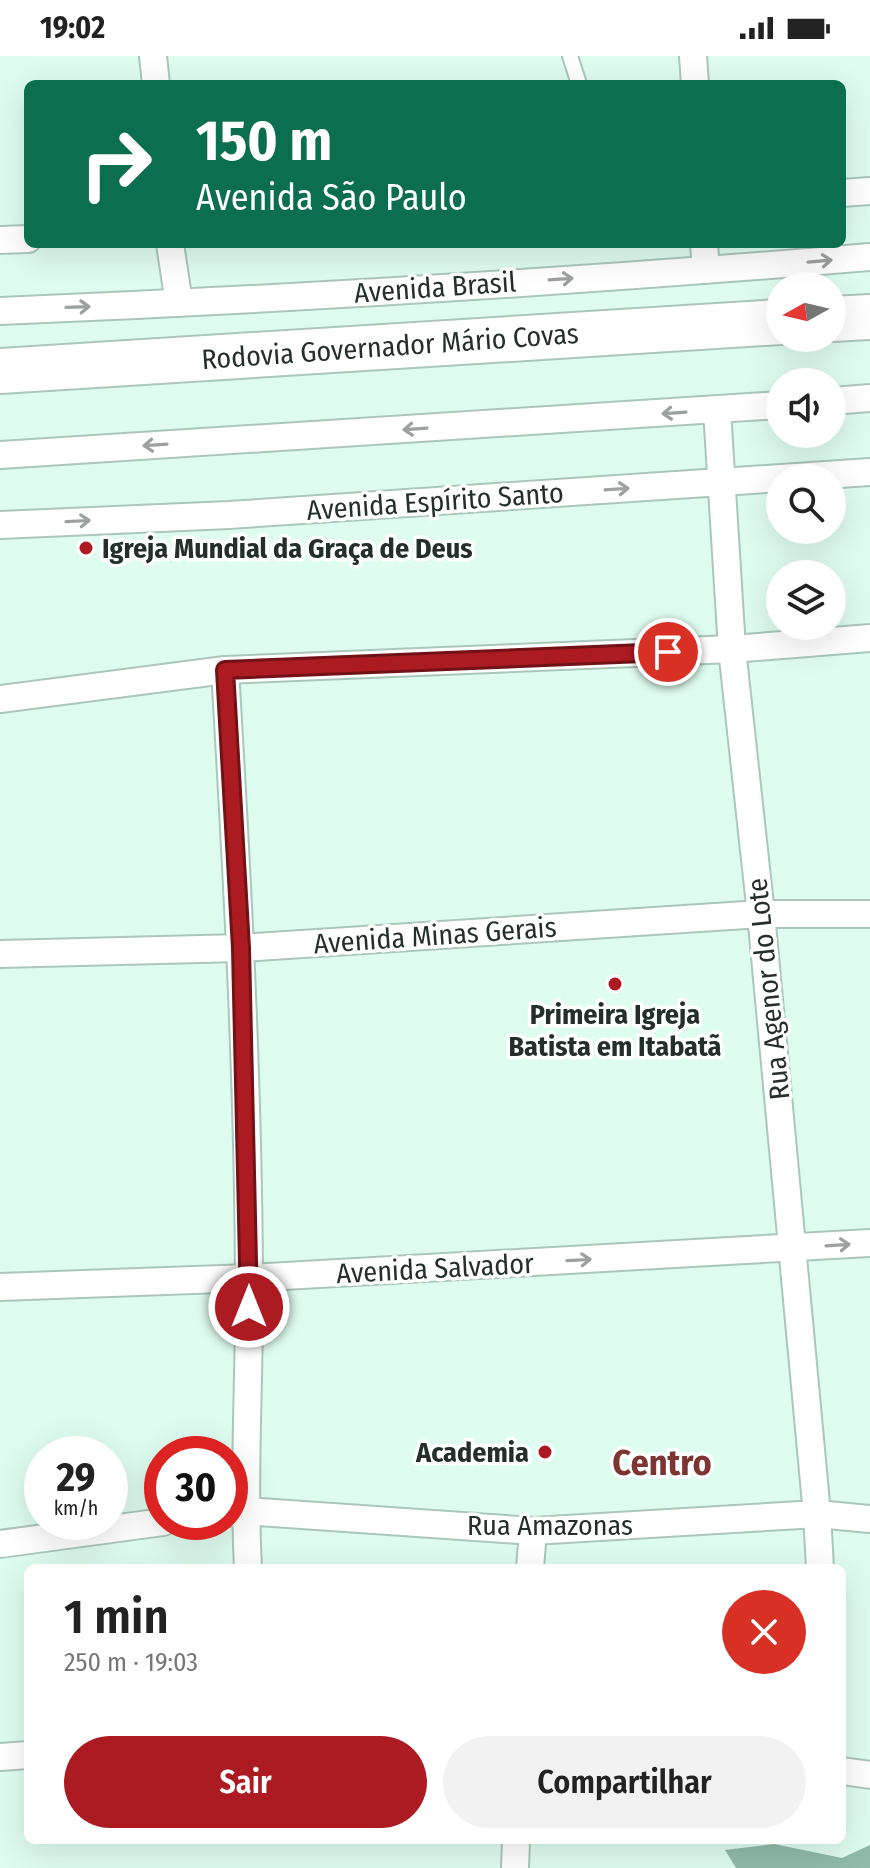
<!DOCTYPE html>
<html lang="pt">
<meta charset="utf-8">
<style>
body{margin:0;font-family:"Fira Sans Condensed",sans-serif;background:#f2f2f2;color:#222;height:100vh;display:flex;flex-direction:column;font-size:30px;white-space:nowrap}
*{box-sizing:border-box;margin:0}
p{font-size:26px;color:#767676}
.icon{flex:none;width:44px;height:44px;fill:none;stroke:currentColor;stroke-width:2;stroke-linecap:round;stroke-linejoin:round}
.map{position:relative;flex:1;overflow:hidden}
.details{position:absolute;left:24px;top:1508px;width:822px;height:280px;display:flex;flex-direction:column;background:#fff;border-radius:12px;box-shadow:0 8px 32px #0002}
.details>*{flex:none}
.hud{position:absolute;left:24px;top:24px;width:822px;height:168px;border-radius:12px;box-shadow:0 8px 32px #0002;background:#0b6e4f;color:#fff;overflow:hidden}
.needle{width:52px;rotate:262deg}
.tools{position:absolute;left:766px;top:216px;display:grid;gap:16px}
.tools a{display:grid;place-items:center;width:80px;height:80px;border-radius:50%;background:#fff;box-shadow:0 8px 32px #0002;font-size:40px}
.speed{position:absolute;left:24px;top:1380px;display:flex;gap:16px;font-size:40px;font-weight:700;text-align:center}
.speed>*{display:grid;place-content:center;width:104px;height:104px;border-radius:50%;background:#fff;box-shadow:0 8px 32px #0002;line-height:1}
.speed small{font-size:20px;font-weight:400}
.speed .limit{border:12px solid #d22;background:#fff;color:#111}
.pin{position:absolute;display:grid;place-items:center;width:68px;height:68px;color:#fff;margin:-34px;border:4px solid #fff;border-radius:50%;box-shadow:0 2px 8px #0007}
.me{position:absolute;width:88px;margin:-44px;rotate:0deg;stroke-linejoin:round;filter:drop-shadow(0 0 6px #0008)}
.turn{display:flex;align-items:center;gap:28px;height:168px;padding:0 40px;font-size:36px}
.turn .icon{width:104px;height:104px;stroke-width:2.5}
.turn b{display:block;font-size:56px;line-height:68px}
.round{display:grid;place-items:center;flex:none;width:84px;height:84px;border-radius:42px;background:#f2f2f2}
.overview{display:flex;align-items:center;justify-content:space-between;height:136px;padding:0 40px}
h1{font-size:48px;font-weight:600;line-height:60px}
.action{display:flex;gap:16px;margin-top:auto;padding:16px 40px}
.action a{flex:1;height:92px;border-radius:48px;background:#ad1b22;color:#fff;font-size:32px;font-weight:600;line-height:92px;text-align:center}
.action a+a{background:#f2f2f2;color:#222}
.status{display:flex;justify-content:space-between;align-items:center;height:56px;padding:0 40px;background:#fff;direction:ltr}
.status svg{height:22px;fill:currentColor}
.map>svg:first-child{display:block}
.forest{fill:#90bbaa}
.lines{fill:none;stroke-linecap:round;stroke-linejoin:round}
.service-casing{stroke:#abc7bc;stroke-width:18}
.minor-casing{stroke:#abc7bc;stroke-width:30}
.trunk-casing{stroke:#abc7bc;stroke-width:48}
.service{stroke:#fff;stroke-width:14}
.minor{stroke:#fff;stroke-width:26}
.trunk{stroke:#fff;stroke-width:44}
.oneway{stroke:#9ca1a0}
.route-casing{stroke:#701216;stroke-width:20}
.route{stroke:#ad1b22;stroke-width:14}
.poi-dot{fill:#ad1b22;stroke:#fff;stroke-width:3}
.labels{text-anchor:middle;stroke-width:7;stroke-linejoin:round;paint-order:stroke}
.street-label{font-size:28px;fill:#242f2b;stroke:#fff}
.poi-label{font-size:28px;font-weight:bold;fill:#242f2b;stroke:#fff;text-anchor:start}
.district-label{font-size:36px;font-weight:bold;fill:#7c3530;stroke:#fff}
</style>
<div class="status"><b>19:02</b><svg viewBox="0 0 49 12"><path d="M0 12V9h3v3zM5 12V6h3v6zM10 12V3h3v9zM15 12V0h3v12zM26 1h20v11H26zM47 4h2v5h-2z"/></svg></div>
<div class="map">
<svg width="870" height="1812" viewBox="0 0 870 1812">
<rect width="100%" height="100%" fill="#dffcf0"/>
<polygon class="forest" points="774,1788 842,1802 870,1789 870,1812 736,1812 725,1794"/>
<g class="lines">
<defs>
<polyline id="service" points="570,0 579,28"/>
<g id="minor">
<polyline points="153,0 156,28"/>
<polyline points="693,0 695,28"/>
<polyline points="842,137 870,135"/>
<polyline points="0,184 28,183"/>
<polyline points="170,188 179,247"/>
<polyline points="704,188 706,214"/>
<path d="M0 255C290 243 581 225 870 201"/>
<polyline points="832,345 870,342"/>
<polyline points="717,354 732,593 761,858 817,1458 820,1512"/>
<polyline points="0,399 780,349"/>
<polyline points="0,469 229,459 870,416"/>
<path d="M225 614C237 816 248 1018 249 1221 250 1318 243 1415 248 1512"/>
<polyline points="0,643 225,614 732,593 870,582"/>
<polyline points="0,898 241,892 761,858 870,858"/>
<polyline points="0,1231 249,1222 870,1187"/>
<polyline points="231,1457 245,1455 533,1475 817,1458 870,1463"/>
<polyline points="0,1488 163,1466"/>
<polyline points="530,1512 533,1475"/>
<polyline points="0,1701 28,1699"/>
<polyline points="842,1715 870,1719"/>
<polyline points="515,1812 516,1784"/>
</g>
<g id="trunk">
<polyline points="832,263 870,261"/>
<polyline points="0,315 780,266"/>
</g>
</defs>
<use href="#service" class="service-casing"/>
<use href="#minor" class="minor-casing"/>
<use href="#trunk" class="trunk-casing"/>
<use href="#service" class="service"/>
<use href="#minor" class="minor"/>
<use href="#trunk" class="trunk"/>
</g>
<defs><path id="oneway-shaft" d="M-6 0H5M1.5-3L5.5 0L1.5 3" fill="none" stroke-width="1.6" stroke-linecap="round" stroke-linejoin="round" transform="scale(2)"/></defs>
<g class="oneway">
<use href="#oneway-shaft" transform="translate(820 205) rotate(-5)"/>
<use href="#oneway-shaft" transform="translate(561 223) rotate(-4)"/>
<use href="#oneway-shaft" transform="translate(78 251) rotate(-2)"/>
<use href="#oneway-shaft" transform="translate(674 357) rotate(176)"/>
<use href="#oneway-shaft" transform="translate(415 373) rotate(176)"/>
<use href="#oneway-shaft" transform="translate(155 389) rotate(176)"/>
<use href="#oneway-shaft" transform="translate(617 433) rotate(-4)"/>
<use href="#oneway-shaft" transform="translate(78 465) rotate(-3)"/>
<use href="#oneway-shaft" transform="translate(838 1189) rotate(-4)"/>
<use href="#oneway-shaft" transform="translate(579 1204) rotate(-3)"/>
</g>
<g class="lines">
<defs>
<polyline id="route" points="249,1251 241,892 225,614 668,596"/>
</defs>
<use href="#route" class="route-casing"/>
<use href="#route" class="route"/>
</g>
<g class="poi-dot">
<circle cx="86" cy="492" r="8"/>
<circle cx="615" cy="928" r="8"/>
<circle cx="545" cy="1396" r="8"/>
</g>
<g class="labels">
<g class="street-label">
<text transform="translate(435 231) rotate(-4)" y="10">Avenida Brasil</text>
<text transform="translate(390 290) rotate(-4)" y="10">Rodovia Governador Mário Covas</text>
<text transform="translate(435 445) rotate(-4)" y="10">Avenida Espírito Santo</text>
<text transform="translate(435 879) rotate(-4)" y="10">Avenida Minas Gerais</text>
<text transform="translate(768 933) rotate(-96)" y="10">Rua Agenor do Lote</text>
<text transform="translate(435 1212) rotate(-3)" y="10">Avenida Salvador</text>
<text x="550" y="1479">Rua Amazonas</text>
</g>
<g class="poi-label">
<text x="102" y="502">Igreja Mundial da Graça de Deus</text>
<text x="615" y="968" text-anchor="middle">Primeira Igreja<tspan x="615" dy="32">Batista em Itabatã</tspan></text>
<text x="529" y="1406" text-anchor="end">Academia</text>
</g>
<g class="district-label">
<text x="662" y="1419">Centro</text>
</g>
</g>
</svg>
<div class="tools">
<a><svg class="needle" viewBox="-14 -14 28 28"><path d="M0-13l5 13h-10z" fill="#e53935"/><path d="M0 13l5-13h-10z" fill="#767676"/></svg></a>
<a><svg class="icon" aria-label="sound" viewBox="0 0 24 24"><path d="M4 9h4l5-4v14l-5-4H4zM17 9q2 3 0 6"/></svg></a>
<a><svg class="icon" aria-label="search" viewBox="0 0 24 24"><circle cx="10" cy="10" r="6"/><path d="M15 15l6 6"/></svg></a>
<a><svg class="icon" aria-label="layers" viewBox="0 0 24 24"><path d="M12 4l9 5-9 5-9-5zM3 14l9 5 9-5"/></svg></a>
</div>
<div class="speed"><div>29<small>km/h</small></div><div class="limit">30</div></div>
<div class="pin" style="left:668px;top:596px;background:#d93025"><svg class="icon" aria-label="arrive" viewBox="0 0 24 24"><path d="M6 21V4h12l-3 4 3 4H6"/></svg></div>
<svg class="me" style="left:249px;top:1251px" viewBox="-20 -20 40 40"><circle r="17" fill="#ad1b22" stroke="#fff" stroke-width="3"/><path d="M0-11L8 9 0 5-8 9z" fill="#fff"/></svg>
<div class="hud">
<div class="turn"><svg class="icon" aria-label="right" viewBox="0 0 24 24"><path d="M7 20v-9h11M14 6l5 5-5 5"/></svg><div><b>150 m</b>Avenida São Paulo</div></div>
</div>
<section class="details">
<div class="overview"><div><h1>1 min</h1><p>250 m · 19:03</p></div><a class="round" style="background:#d93025;color:#fff"><svg class="icon" aria-label="close" viewBox="0 0 24 24"><path d="M6 6l12 12M18 6L6 18"/></svg></a></div>
<div class="action"><a>Sair</a><a>Compartilhar</a></div>
</section>
</div>
